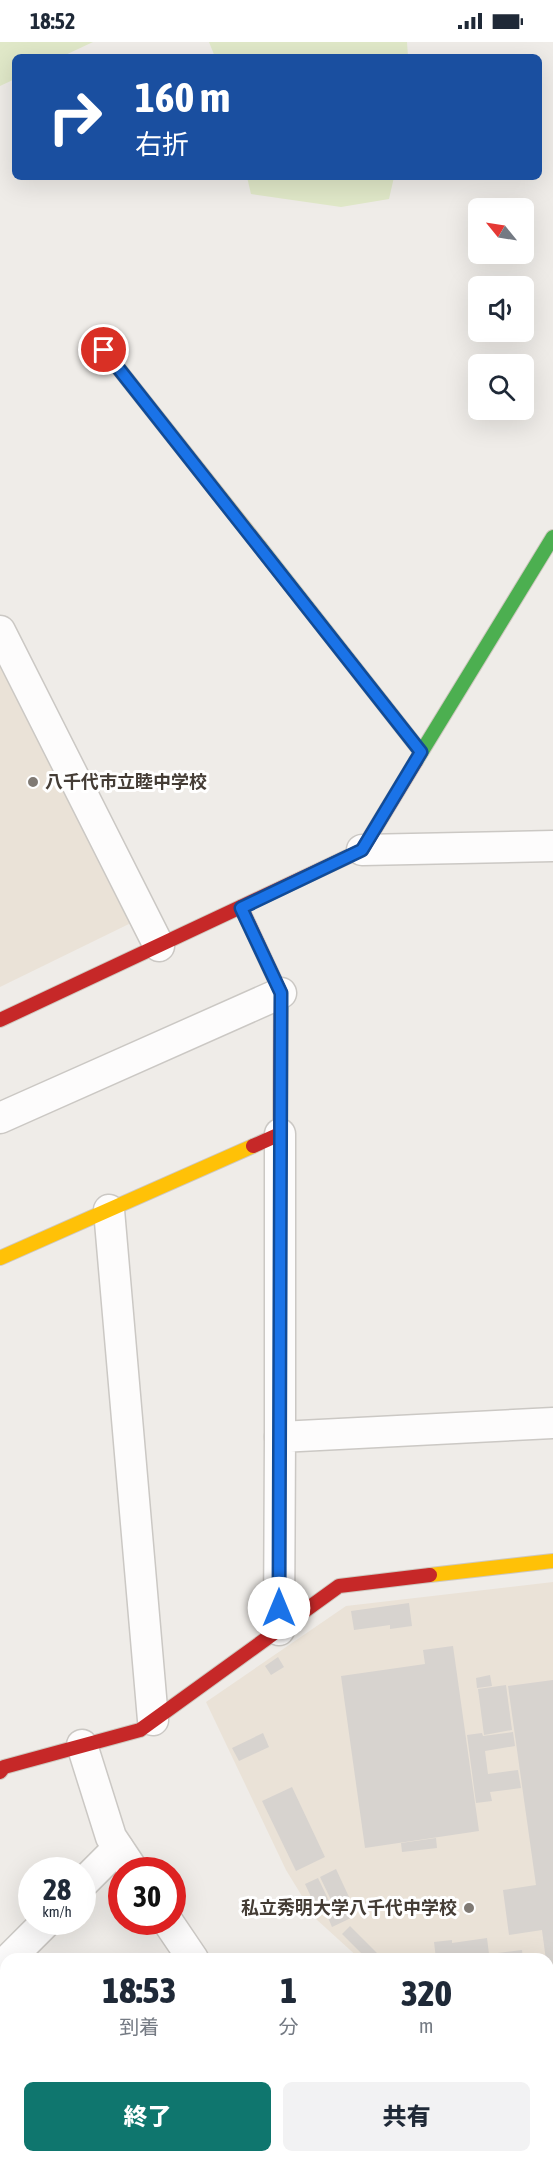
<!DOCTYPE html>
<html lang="ja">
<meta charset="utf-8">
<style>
body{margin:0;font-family:"Asap Condensed","Noto Sans JP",sans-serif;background:#f2f2f3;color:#1f2937;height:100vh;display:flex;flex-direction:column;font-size:22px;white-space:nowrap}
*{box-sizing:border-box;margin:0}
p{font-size:20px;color:#747a83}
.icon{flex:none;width:33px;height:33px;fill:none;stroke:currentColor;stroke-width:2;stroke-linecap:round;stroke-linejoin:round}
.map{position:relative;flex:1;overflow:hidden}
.panel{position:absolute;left:0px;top:1911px;width:554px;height:210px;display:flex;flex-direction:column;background:#fff;border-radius:18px 18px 0 0;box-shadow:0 6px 24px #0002}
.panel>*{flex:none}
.hud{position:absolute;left:12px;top:12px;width:530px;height:126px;border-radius:9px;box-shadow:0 6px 24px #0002;background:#1a4fa0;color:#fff;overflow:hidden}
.needle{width:39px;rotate:300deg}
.fabs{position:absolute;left:468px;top:156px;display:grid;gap:12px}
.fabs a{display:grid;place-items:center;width:66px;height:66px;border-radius:9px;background:#fff;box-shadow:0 6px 24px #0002;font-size:30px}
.speed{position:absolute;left:18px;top:1815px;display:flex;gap:12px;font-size:30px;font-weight:700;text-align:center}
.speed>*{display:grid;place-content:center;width:78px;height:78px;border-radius:50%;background:#fff;box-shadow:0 6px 24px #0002;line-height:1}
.speed small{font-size:15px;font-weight:400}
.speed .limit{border:9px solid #d22;background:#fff;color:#111}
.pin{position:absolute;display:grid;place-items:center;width:51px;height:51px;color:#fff;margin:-26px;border:3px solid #fff;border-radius:50%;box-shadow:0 2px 6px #0007}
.me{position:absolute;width:66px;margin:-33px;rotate:0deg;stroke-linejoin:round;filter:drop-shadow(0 0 4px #0008)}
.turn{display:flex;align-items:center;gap:21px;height:126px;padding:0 24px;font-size:27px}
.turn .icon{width:78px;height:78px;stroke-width:2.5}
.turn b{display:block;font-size:42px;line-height:51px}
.eta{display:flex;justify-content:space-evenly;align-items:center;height:102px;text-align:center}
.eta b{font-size:36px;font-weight:800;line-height:42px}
.primary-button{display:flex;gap:12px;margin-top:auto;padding:12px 24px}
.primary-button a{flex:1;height:69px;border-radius:9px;background:#0f766e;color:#fff;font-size:24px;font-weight:800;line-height:69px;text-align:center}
.primary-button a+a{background:#f2f2f3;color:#1f2937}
.status{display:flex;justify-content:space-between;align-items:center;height:42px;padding:0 30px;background:#fff;direction:ltr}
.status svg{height:16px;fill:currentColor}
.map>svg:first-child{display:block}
.education{fill:#eae2d7}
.green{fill:#e0e8c8}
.building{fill:#d7d3cf}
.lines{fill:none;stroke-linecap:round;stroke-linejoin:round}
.street-casing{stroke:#cbc8c4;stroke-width:33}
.fast-casing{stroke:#cec8bf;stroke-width:16}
.slow-casing{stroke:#cec8bf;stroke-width:16}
.jam-casing{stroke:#cec8bf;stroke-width:16}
.street{stroke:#fdfcfc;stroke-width:30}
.fast{stroke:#4caf50;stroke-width:14}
.slow{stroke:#ffc107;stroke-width:14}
.jam{stroke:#c62828;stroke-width:14}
.route-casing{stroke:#114b97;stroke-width:15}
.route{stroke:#1a73e8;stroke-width:10}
.poi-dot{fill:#807a74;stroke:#fff;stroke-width:2}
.labels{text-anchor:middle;stroke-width:6;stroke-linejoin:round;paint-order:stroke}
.poi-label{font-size:18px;font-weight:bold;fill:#443c35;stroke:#fff;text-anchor:start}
</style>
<div class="status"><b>18:52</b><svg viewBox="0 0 49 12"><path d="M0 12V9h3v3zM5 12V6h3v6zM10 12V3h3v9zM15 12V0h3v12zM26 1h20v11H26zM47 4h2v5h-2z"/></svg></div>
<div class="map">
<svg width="553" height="2121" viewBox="0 0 553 2121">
<rect width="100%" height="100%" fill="#efece8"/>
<g class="education">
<polygon points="0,600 133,880 0,945"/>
<polygon points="553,1540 553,2121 446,2121 443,2115 548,2115 548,1917 360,1917 316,1877 286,1828 206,1660 346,1564"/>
</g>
<g class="green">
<polygon points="0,0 93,0 61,15 15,15 15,37 0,44"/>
<polygon points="209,0 407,0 408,15 215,15"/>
<polygon points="247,135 394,135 389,157 341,165 251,152"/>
</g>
<g class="building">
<polygon points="409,1561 412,1584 390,1587 390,1583 354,1588 351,1569"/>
<polygon points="453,1604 479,1789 365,1806 341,1634 425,1622 423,1608"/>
<polygon points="278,1615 284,1625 271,1633 265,1624"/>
<polygon points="490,1633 492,1644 477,1646 476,1636"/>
<polygon points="553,1638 553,1948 550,1948 542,1888 509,1893 503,1848 536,1843 508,1644"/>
<polygon points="506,1643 512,1688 484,1693 478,1647"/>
<polygon points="513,1690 515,1704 485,1709 488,1732 518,1728 521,1746 490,1750 492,1759 476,1761 467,1693 482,1691 483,1694"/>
<polygon points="263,1691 269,1705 239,1719 232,1706"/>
<polygon points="292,1745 325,1815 296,1829 262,1759"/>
<polygon points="436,1796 437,1806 402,1810 401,1801"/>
<polygon points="336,1827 349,1855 333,1862 320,1835"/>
<polygon points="318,1836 331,1863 318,1870 305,1842"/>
<polygon points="345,1861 351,1876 332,1885 326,1871"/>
<polygon points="350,1884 377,1911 371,1917 367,1917 342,1892"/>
<polygon points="487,1896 489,1912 522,1908 523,1917 436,1917 434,1900 452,1898 452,1901"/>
</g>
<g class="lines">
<defs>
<g id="street">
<polyline points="0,589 159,904"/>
<polyline points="362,808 553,804"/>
<polyline points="0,1076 281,951"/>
<polyline points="280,1092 280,1395"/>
<polyline points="109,1168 153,1678"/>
<polyline points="279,1588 280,1395 553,1381"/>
<polyline points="82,1703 111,1795 133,1828"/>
<polyline points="82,1842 118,1806"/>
<polyline points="168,1880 193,1917"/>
<polyline points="9,1917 46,1880"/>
<polyline points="0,1950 6,1957"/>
<polyline points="300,2121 308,2115"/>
</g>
<g id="fast">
<polyline points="260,505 421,710"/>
<polyline points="416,719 553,495"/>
</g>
<g id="slow">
<polyline points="104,308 260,505"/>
<polyline points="0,1216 253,1104"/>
<polyline points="430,1533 553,1519"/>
</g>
<g id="jam">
<polyline points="241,865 281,951 280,1092 253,1104"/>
<polyline points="0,978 362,808 416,719"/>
<polyline points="0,1730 4,1725 140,1688 339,1544 430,1533"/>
</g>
</defs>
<use href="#street" class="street-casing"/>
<use href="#fast" class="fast-casing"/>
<use href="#slow" class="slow-casing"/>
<use href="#jam" class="jam-casing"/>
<use href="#street" class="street"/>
<use href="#fast" class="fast"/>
<use href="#slow" class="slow"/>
<use href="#jam" class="jam"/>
</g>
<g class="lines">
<defs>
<polyline id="route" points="104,308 421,710 362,808 241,866 281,951 279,1566"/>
</defs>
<use href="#route" class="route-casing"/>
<use href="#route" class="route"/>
</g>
<g class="poi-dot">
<circle cx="33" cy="740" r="6"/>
<circle cx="469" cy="1866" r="6"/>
</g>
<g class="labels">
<g class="poi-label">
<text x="45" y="746">八千代市立睦中学校</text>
<text x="457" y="1872" text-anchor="end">私立秀明大学八千代中学校</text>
</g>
</g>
</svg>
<div class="fabs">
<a><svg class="needle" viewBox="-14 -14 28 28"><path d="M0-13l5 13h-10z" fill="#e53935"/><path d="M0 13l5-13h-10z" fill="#747a83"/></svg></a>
<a><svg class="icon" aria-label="sound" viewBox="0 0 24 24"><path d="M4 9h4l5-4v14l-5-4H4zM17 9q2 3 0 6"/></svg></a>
<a><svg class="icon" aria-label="search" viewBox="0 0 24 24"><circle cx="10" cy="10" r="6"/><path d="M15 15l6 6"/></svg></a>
</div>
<div class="speed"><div>28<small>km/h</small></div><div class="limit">30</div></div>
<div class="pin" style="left:104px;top:308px;background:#d93025"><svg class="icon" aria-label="arrive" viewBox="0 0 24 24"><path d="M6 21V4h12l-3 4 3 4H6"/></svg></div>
<svg class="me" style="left:279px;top:1566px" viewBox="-20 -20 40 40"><circle r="19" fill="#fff"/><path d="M0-13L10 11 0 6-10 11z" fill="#1a73e8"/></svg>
<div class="hud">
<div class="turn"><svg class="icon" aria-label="right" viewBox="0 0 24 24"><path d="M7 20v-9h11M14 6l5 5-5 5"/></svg><div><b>160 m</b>右折</div></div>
</div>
<section class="panel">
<div class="eta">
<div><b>18:53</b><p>到着</p></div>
<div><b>1</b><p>分</p></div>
<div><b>320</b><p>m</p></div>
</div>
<div class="primary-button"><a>終了</a><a>共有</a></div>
</section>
</div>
